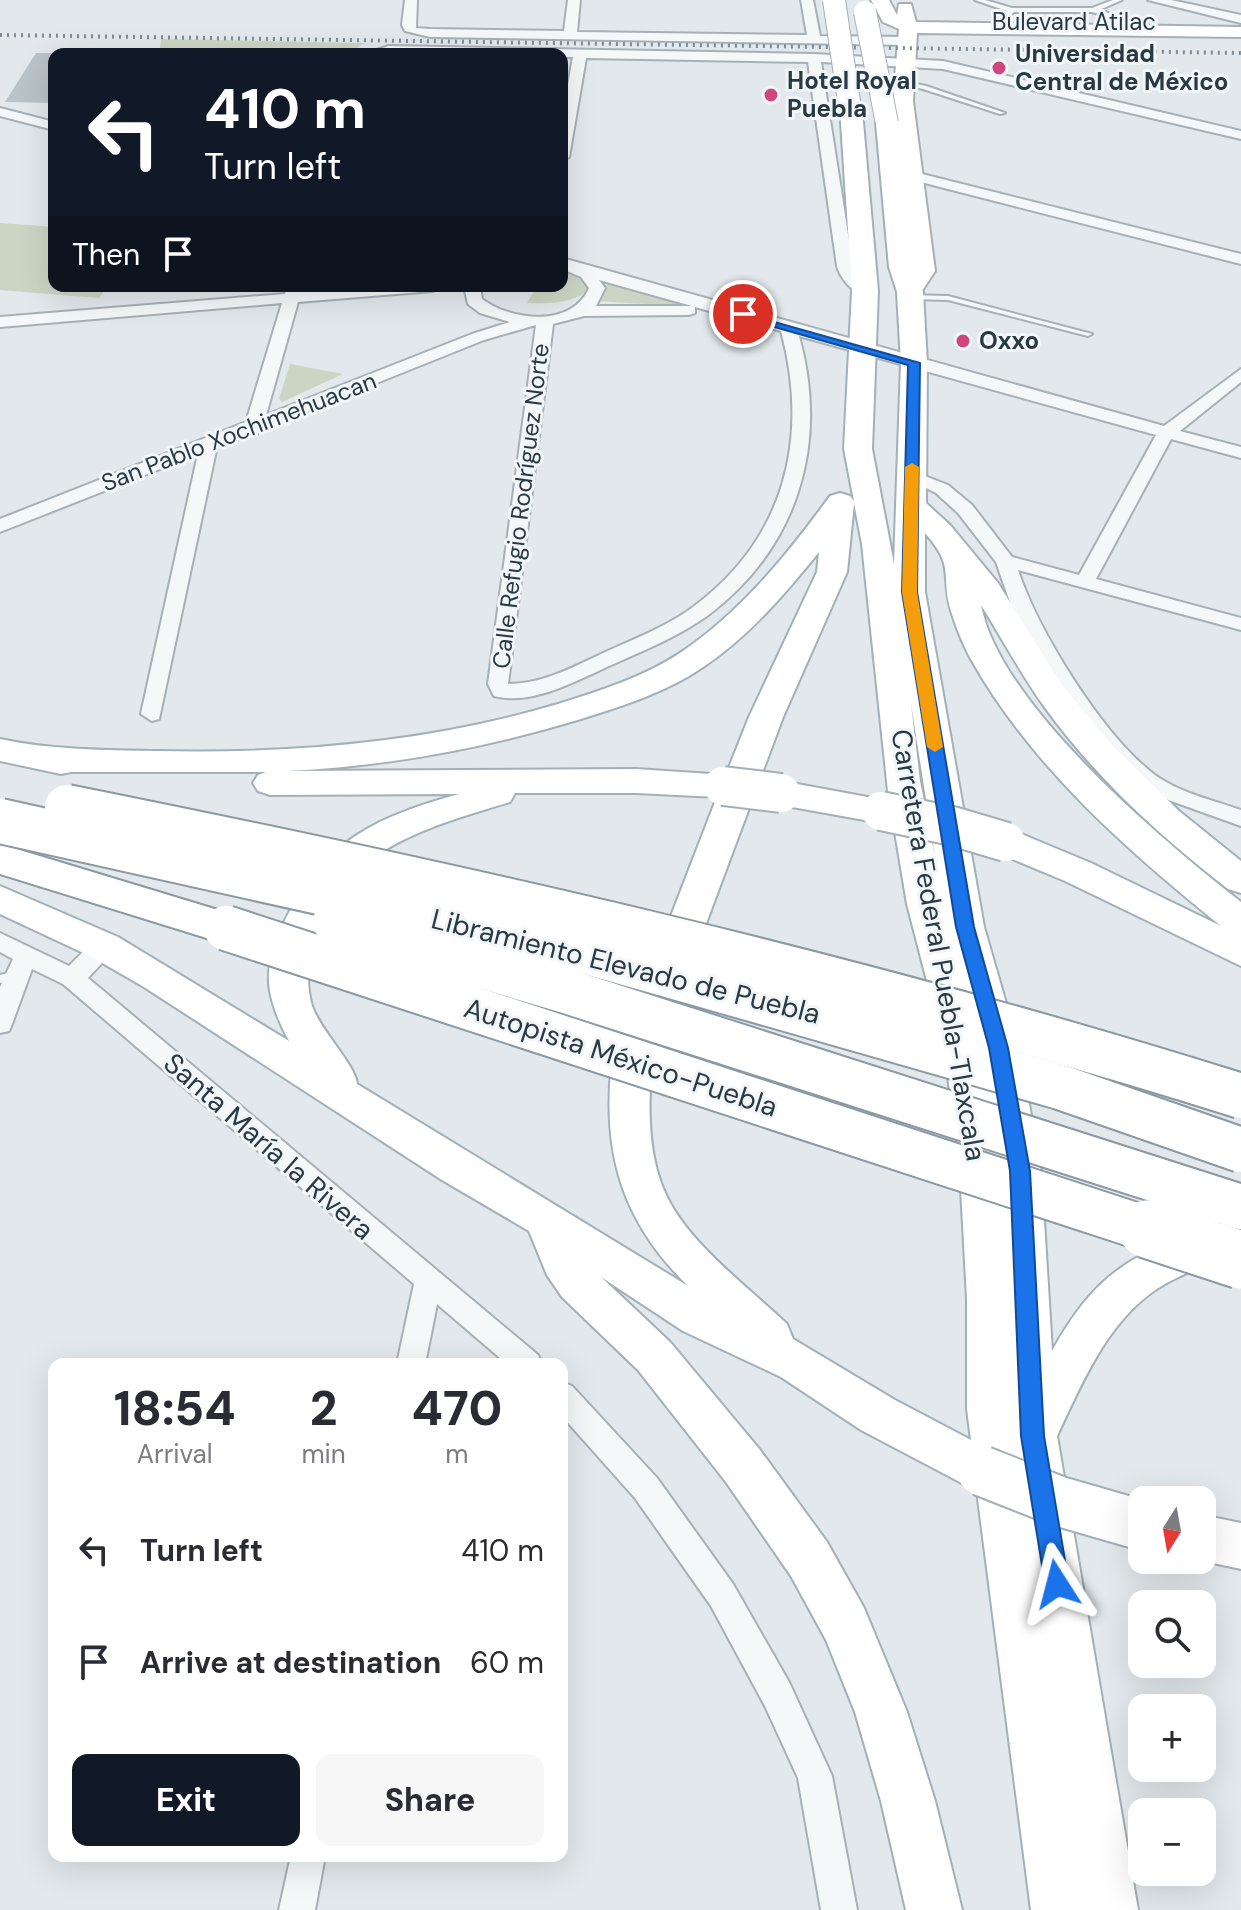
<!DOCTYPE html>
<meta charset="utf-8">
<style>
body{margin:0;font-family:"DM Sans",sans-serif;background:#f7f7f7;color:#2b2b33;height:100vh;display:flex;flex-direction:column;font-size:30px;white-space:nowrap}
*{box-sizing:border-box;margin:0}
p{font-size:26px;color:#7c7c81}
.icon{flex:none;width:44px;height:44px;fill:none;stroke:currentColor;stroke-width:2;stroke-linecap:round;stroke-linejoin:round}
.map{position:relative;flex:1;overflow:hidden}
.drawer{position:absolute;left:48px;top:1358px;width:520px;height:504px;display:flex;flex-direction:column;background:#fff;border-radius:16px;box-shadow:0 8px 32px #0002}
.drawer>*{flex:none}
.hud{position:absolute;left:48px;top:48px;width:520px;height:244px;border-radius:16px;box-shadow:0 8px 32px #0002;background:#111827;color:#fff;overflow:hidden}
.needle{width:52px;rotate:191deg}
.tools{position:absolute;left:1128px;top:1486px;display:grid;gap:16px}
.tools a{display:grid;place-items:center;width:88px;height:88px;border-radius:16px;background:#fff;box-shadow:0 8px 32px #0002;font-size:40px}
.pin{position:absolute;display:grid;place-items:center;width:68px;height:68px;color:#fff;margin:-34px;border:4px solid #fff;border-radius:50%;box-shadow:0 2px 8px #0007}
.me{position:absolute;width:88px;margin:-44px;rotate:351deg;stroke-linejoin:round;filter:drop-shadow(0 0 6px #0008)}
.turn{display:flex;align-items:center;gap:28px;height:168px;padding:0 24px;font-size:36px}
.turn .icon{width:104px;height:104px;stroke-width:2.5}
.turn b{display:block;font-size:56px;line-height:68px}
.then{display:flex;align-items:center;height:76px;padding:0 24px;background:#0003;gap:16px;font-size:30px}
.eta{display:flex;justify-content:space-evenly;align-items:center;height:136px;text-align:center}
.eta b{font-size:48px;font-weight:800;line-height:56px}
.cta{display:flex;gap:16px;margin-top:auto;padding:16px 24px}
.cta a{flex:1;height:92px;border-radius:16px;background:#111827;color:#fff;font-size:32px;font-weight:800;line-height:92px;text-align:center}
.cta a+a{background:#f7f7f7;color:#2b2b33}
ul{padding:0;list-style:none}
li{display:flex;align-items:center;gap:24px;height:112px;padding:0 24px}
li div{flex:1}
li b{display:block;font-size:30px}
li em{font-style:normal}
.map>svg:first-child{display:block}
.green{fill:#ccd5c4}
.building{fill:#bac3c8}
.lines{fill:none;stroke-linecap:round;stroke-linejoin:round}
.service-casing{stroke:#a7b0b5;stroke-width:4}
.minor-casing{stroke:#a7b0b5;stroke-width:4}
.secondary-casing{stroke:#a7b0b5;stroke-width:4}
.primary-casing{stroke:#a2b0b7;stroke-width:4}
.motorway-casing{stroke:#8a99a2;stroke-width:4}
.service{fill:#f5f8f9;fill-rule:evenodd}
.minor{fill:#f5f8f9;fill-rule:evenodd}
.secondary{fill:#fff;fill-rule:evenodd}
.primary{fill:#fff;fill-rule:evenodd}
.motorway{fill:#fff;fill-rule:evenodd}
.rail{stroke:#7c8c95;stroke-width:4;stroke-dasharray:2 5;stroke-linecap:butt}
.primary-bridge-far2-casing{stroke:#a2b0b7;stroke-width:24;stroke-linecap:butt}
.primary-bridge-far1-casing{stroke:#a2b0b7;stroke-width:42;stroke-linecap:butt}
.primary-bridge-casing{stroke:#a2b0b7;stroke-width:53;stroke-linecap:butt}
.motorway-bridge-far1-casing{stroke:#8a99a2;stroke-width:48;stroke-linecap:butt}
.motorway-bridge-casing{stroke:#8a99a2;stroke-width:61;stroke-linecap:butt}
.primary-bridge-far2{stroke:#fff;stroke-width:22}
.primary-bridge-far1{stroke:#fff;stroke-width:38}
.primary-bridge{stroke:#fff;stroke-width:49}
.motorway-bridge-far1{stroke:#fff;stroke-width:44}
.motorway-bridge{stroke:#fff;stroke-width:57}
.route{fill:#1a73e8;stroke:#114b97;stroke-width:2}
.slow{fill:#f59e0b}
.poi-dot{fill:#d04780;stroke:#f2f6f8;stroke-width:3}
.labels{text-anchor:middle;stroke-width:6;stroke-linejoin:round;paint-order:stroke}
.far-street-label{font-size:24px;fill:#2a3a43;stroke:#f2f6f8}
.far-poi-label{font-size:24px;font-weight:bold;fill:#2a3a43;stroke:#f2f6f8;text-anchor:start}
.street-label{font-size:28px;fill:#2a3a43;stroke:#f2f6f8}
</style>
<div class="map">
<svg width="1241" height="1910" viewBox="0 0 1241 1910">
<rect width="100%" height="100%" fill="#e2e8eb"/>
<g class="green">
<polygon points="161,39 365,43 352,51 279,54 279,51 160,50"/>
<polygon points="0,223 54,227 54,286 108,286 99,298 0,290"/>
<path d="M562 265 593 284C580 304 549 304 527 303L537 286H562Z"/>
<polygon points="611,280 684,300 679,306 595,301"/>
<polygon points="290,364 343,374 282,402 279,399"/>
</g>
<polygon class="building" points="36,53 54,53 54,103 5,102"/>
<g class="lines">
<defs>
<g id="service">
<polygon points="975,0 985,0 1012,8 1092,8 1113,0 1122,0 1099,10 1134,22 1131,24 1092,12 1014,12 1001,22 1002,29 999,31 996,29 995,21 1007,11"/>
<polygon points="905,82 926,86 1005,113 1000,114 923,89 903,85 902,84"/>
<polygon points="907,295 948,296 1092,334 1088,336 948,300 910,299 906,297"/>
<polygon points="16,971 22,975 20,978 0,983 0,975"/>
</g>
<g id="minor">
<polygon points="405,0 417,0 416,28 430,29 564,31 568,0 580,0 577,32 807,35 801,0 813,0 820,36 907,37 913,41 907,45 430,37 405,31 402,25"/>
<polygon points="1148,0 1171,0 1241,15 1241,23"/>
<path d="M389 46 814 54 943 61 1241 131V139L943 69 821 62 853 266 873 291 865 296C853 293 840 278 837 266L808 62 586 58 569 157 562 161V118L573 57H562V54H364Z"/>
<polygon points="0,108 54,122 54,130 0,116"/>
<polygon points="914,172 1241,254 1241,264 909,179 907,176"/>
<path d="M562 258 1164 426 1241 369V382L1180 431 1241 447V458L1171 439 1096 579 1241 618V630L1018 570C1038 631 1103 736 1155 775 1180 793 1212 800 1241 810V826L1163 798 1127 774 1091 731 1035 648 1012 608 996 562 958 513 936 493 903 476 912 471 948 485 972 505 1012 557 1079 575 1156 435 799 336C829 444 798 548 707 616 678 637 642 651 609 666 576 681 531 706 494 696L488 684 536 325 484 340 262 429 259 433 217 446 159 719 152 721 141 714 198 454 0 532V519L246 422 282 303 0 327V317L285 294 287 286H303L301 292 376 286H441L433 291 298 302 266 415 472 334 510 322 480 313 468 304 464 286H480L482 299C511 321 572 328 589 288L581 277 562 269ZM599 280 692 306H596L605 288ZM695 307 781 331C810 438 785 539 693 607 669 625 639 637 612 649 579 664 545 684 508 684L553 324 584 316 689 315 695 313Z"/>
<path d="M0 933 69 966C82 954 95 935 113 941L117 947 88 978 538 1355 542 1364H507L437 1304 425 1364H397L414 1284 63 984 32 969 12 1024 9 1031 0 1033V987L13 959 0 952Z"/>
<polygon points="562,1382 572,1386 657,1478 733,1584 789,1682 832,1776 857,1910 821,1910 798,1778 765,1706 711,1606 635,1498 562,1416"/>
<polygon points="291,1856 325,1856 315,1910 279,1910"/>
</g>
<polygon id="secondary" points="871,0 889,0 897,15 899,4 911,4 916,22 1241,27 1241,37 917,33 913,101 935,271 918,297 902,297 899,292 913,271 893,101 899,29 883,22"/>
<g id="primary">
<path d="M852 115 863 122 878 291 872 449 894 564 901 363 897 292 889 267 876 123 887 116 898 123 913 267 923 292 927 363 926 503 950 525 998 583 1060 682 1111 744 1179 811 1241 861V893L1228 889C1160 836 1097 779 1046 709 1022 676 1003 640 981 605 999 704 1163 841 1241 902V966L1065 881 993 851 988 842 993 833 1006 830 1019 833 1091 863 1221 926C1128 851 1032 767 972 661 964 647 956 627 951 611 940 574 956 568 925 533V592L984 927 1019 1048 1041 1171 1052 1351C1094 1276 1128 1255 1208 1228L1223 1233 1230 1246 1223 1259C1199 1268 1173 1277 1151 1293 1105 1327 1081 1385 1057 1436L1138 1910H1031L977 1491 861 1430 781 1377 683 1331 601 1277 670 1342 760 1450 827 1542 864 1608 907 1712 935 1801 962 1910H906L881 1801 855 1712 826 1640 791 1576 726 1482 638 1370 562 1297 547 1275 529 1231 442 1180 144 987 92 957 0 914V886L118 937 289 1041C280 1024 271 1004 269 984 266 933 315 862 357 835 387 815 424 804 459 794L270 795 258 791 253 783 258 775 266 772H71L61 774 0 761V739C52 750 103 750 156 751 292 754 428 743 558 704 599 691 644 677 680 653 740 613 788 554 830 496L840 493 850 496 854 501 844 449 852 291 841 122ZM854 503 862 544 889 801 781 781 769 785 764 793 769 801 781 805 881 823 893 820 907 904 943 1043 959 1152 967 1299V1409L971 1440 895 1400 793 1339 787 1324C749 1288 691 1245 668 1199 648 1160 648 1113 651 1071L783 717 847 572ZM819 552 817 572 749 717 726 775 636 769 289 771C389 766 485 748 581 719 622 706 667 692 703 667 748 637 785 594 819 552ZM911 704 935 856 920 781ZM515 793H636L717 797 611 1071C603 1159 625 1224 688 1286L357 1084C356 1066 320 1030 312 1006 295 947 336 881 385 850 423 827 468 815 510 802Z"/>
<polygon points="1202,1515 1241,1523 1241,1569 1199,1560 1202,1560"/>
</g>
<polygon id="motorway" points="0,844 241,917 248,928 241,939 226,944 0,874"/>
</defs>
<use href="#service" class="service-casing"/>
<use href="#minor" class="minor-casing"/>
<use href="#secondary" class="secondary-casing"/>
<use href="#primary" class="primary-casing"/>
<use href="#motorway" class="motorway-casing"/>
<use href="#service" class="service"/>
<use href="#minor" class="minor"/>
<use href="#secondary" class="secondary"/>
<use href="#primary" class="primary"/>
<use href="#motorway" class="motorway"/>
<polyline class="rail" points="0,35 1241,53"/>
<defs>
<g id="primary-bridge-far2">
<polyline points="834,0 852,122"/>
<polyline points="865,12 887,123"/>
</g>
<g id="primary-bridge-far1">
<polyline points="723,786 781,793"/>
<polyline points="881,811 952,826 1006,842"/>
</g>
<polyline id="primary-bridge" points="982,1471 1058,1501 1141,1525"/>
<g id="motorway-bridge-far1">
<path d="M67 807C466 887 853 974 1241 1096"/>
<polyline points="0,821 584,951 1060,1087 1241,1150"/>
<polyline points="335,922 569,992 1241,1207"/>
<polyline points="226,928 1153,1231"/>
</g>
<polyline id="motorway-bridge" points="1147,1229 1241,1260"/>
</defs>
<use href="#primary-bridge-far2" class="primary-bridge-far2-casing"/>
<use href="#primary-bridge-far1" class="primary-bridge-far1-casing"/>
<use href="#primary-bridge" class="primary-bridge-casing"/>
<use href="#motorway-bridge-far1" class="motorway-bridge-far1-casing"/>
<use href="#motorway-bridge" class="motorway-bridge-casing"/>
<use href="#primary-bridge-far2" class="primary-bridge-far2"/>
<use href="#primary-bridge-far1" class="primary-bridge-far1"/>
<use href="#primary-bridge" class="primary-bridge"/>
<use href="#motorway-bridge-far1" class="motorway-bridge-far1"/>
<use href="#motorway-bridge" class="motorway-bridge"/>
</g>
<polygon class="route" points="739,312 920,363 917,592 974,927 1008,1048 1030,1171 1044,1436 1069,1584 1065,1592 1057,1595 1048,1592 1045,1584 1021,1436 1010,1171 989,1048 956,927 902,592 908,365 739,317"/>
<polygon class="slow" points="912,463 919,467 917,592 943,747 935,752 927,747 902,592 905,467"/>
<g class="poi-dot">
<circle cx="999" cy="68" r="8"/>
<circle cx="771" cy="95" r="8"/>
<circle cx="963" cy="341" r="8"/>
</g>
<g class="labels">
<g class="far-street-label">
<text x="1074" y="30">Bulevard Atilac</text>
<text transform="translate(239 432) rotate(-21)" y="8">San Pablo Xochimehuacan</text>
<text transform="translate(521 506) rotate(-83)" y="8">Calle Refugio Rodríguez Norte</text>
</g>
<g class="far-poi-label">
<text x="1015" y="62">Universidad<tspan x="1015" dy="28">Central de México</tspan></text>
<text x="787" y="89">Hotel Royal<tspan x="787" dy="28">Puebla</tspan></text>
<text x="979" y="349">Oxxo</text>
</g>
<g class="street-label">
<text transform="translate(939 945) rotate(80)" y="10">Carretera Federal Puebla-Tlaxcala</text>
<text transform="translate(626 966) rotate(14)" y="10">Libramiento Elevado de Puebla</text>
<text transform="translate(621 1057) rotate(18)" y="10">Autopista México-Puebla</text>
<text transform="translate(269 1146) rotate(41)" y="10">Santa María la Rivera</text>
</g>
</g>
</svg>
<div class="tools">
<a><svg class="needle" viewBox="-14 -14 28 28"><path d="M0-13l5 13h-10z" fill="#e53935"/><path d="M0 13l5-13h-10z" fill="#7c7c81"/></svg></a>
<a><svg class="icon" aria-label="search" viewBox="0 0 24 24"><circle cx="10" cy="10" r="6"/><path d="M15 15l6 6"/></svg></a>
<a>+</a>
<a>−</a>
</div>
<div class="pin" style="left:743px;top:314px;background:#d93025"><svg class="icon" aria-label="arrive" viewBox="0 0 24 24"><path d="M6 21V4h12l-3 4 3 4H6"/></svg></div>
<svg class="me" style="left:1057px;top:1584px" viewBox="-20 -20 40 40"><path d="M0-17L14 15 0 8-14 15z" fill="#1a73e8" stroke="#fff" stroke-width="4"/></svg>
<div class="hud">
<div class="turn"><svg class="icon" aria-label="left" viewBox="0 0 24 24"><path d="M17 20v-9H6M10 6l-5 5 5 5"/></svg><div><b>410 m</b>Turn left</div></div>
<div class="then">Then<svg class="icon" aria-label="arrive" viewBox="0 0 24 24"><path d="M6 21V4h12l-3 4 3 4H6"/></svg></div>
</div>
<section class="drawer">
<div class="eta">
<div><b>18:54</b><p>Arrival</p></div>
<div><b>2</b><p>min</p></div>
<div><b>470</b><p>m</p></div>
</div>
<ul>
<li><svg class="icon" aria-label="left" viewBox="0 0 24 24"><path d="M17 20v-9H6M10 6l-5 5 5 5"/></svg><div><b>Turn left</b></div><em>410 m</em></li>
<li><svg class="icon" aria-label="arrive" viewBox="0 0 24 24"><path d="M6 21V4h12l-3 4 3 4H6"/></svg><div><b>Arrive at destination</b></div><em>60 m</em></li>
</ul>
<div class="cta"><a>Exit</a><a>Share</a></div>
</section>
</div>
